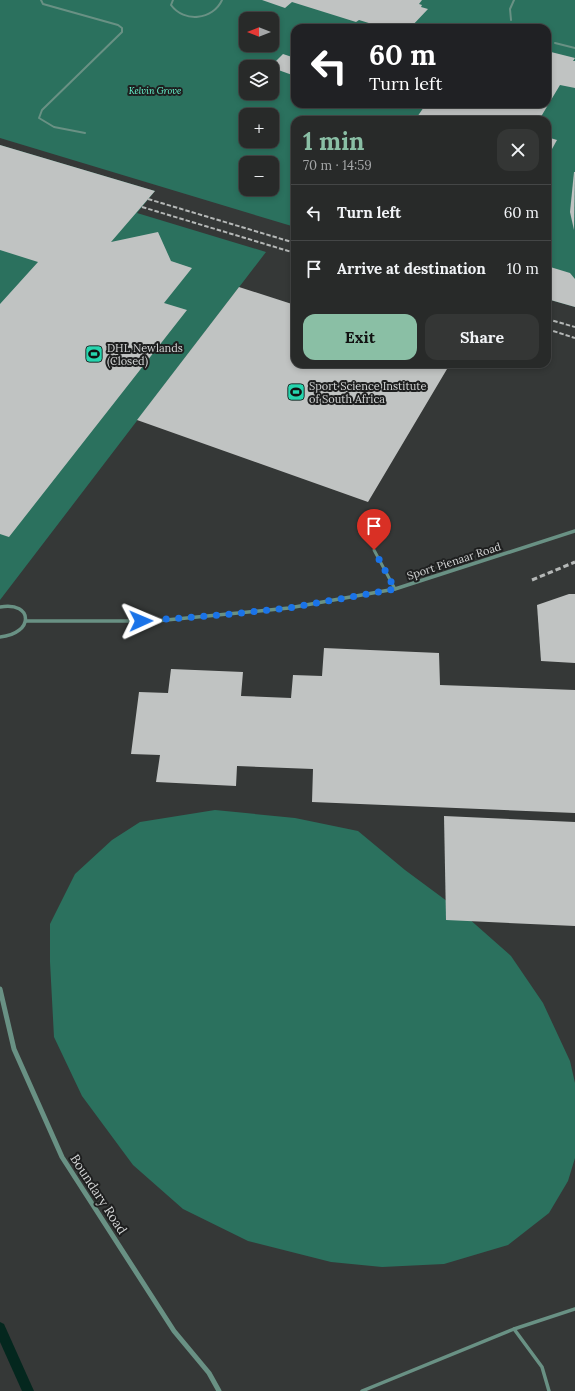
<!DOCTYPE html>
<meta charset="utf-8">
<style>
body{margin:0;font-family:Lora,serif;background:#343635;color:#f1f3f6;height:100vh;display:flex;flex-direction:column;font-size:15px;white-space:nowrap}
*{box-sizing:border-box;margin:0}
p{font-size:13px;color:#a5a7a8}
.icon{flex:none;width:22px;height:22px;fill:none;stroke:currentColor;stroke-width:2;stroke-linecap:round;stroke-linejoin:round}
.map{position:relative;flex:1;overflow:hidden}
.panel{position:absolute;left:291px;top:116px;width:260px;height:252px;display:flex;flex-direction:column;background:#282a29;border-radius:12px;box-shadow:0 2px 6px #0003,0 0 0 1px #444646}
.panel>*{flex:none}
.hud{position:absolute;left:291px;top:24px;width:260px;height:84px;border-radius:12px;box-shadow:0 2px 6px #0003,0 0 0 1px #444646;background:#202124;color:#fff;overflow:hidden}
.needle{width:26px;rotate:270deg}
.controls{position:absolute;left:239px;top:12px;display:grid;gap:8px}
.controls a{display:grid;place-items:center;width:40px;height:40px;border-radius:8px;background:#282a29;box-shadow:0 2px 6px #0003,0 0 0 1px #444646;font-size:20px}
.pin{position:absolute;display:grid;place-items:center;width:34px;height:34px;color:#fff;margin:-41px -17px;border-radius:50% 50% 50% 0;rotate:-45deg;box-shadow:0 0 4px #0007}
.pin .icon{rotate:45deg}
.me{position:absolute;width:44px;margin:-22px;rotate:89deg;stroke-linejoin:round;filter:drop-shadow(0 0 3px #0008)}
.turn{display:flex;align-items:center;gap:14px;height:84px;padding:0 12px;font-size:18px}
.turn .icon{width:52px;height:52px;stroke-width:2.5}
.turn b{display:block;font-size:28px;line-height:34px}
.round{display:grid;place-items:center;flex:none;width:42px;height:42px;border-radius:12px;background:#343635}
.head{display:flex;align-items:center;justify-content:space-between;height:68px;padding:0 12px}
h1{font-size:24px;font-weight:700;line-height:30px;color:#8abfa5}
.primary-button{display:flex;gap:8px;margin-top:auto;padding:8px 12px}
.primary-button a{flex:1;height:46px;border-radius:12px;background:#8abfa5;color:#111;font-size:16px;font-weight:700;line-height:46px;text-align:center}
.primary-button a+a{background:#343635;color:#f1f3f6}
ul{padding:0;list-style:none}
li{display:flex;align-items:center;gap:12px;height:56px;padding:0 12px;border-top:1px solid #444646}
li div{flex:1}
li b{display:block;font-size:15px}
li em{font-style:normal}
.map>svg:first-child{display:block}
.green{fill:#2b715e;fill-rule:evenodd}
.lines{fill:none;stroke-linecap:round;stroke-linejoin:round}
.stream{fill:#04271e;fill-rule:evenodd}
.building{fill:#c0c3c2}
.lane-far2{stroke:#699184;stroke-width:2}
.lane-far1{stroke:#699184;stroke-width:3}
.lane{stroke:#699184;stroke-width:3.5}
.street-far1{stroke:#699184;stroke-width:3.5}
.street{stroke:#699184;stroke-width:5}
.rail-far1{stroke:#b5b8b7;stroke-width:2;stroke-dasharray:4.5 2;stroke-linecap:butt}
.rail{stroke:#b5b8b7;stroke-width:3;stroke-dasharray:5.5 3;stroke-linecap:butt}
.route{stroke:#1a73e8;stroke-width:7;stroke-dasharray:0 12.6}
.labels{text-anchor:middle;stroke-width:4;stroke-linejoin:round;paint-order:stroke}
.far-park-label{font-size:9px;font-style:italic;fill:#6afed6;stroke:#1e1f1f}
.poi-label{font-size:11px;fill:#d4d6d6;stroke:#1e1f1f;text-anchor:start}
.street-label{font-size:11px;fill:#d4d6d6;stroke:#1e1f1f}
.near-street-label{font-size:13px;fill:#d4d6d6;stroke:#1e1f1f}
</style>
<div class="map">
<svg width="575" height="1391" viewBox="0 0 575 1391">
<rect width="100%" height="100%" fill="#353837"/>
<g class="green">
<path d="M0 0H575V307L547 299V120H295V227L0 138ZM246 19H272V45H246ZM295 28H547V104H295ZM246 67H272V93H246ZM246 115H272V141H246ZM246 163H272V189H246Z"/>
<polygon points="0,145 155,191 137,213 266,252 0,600"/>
<polygon points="215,810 295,818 358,831 405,870 459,910 511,956 543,1003 570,1061 575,1083 575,1158 568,1181 549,1213 508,1245 444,1264 382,1267 331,1262 248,1241 183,1209 133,1165 82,1096 54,1037 50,962 50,924 75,874 112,840 140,822"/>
</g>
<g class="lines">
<polygon class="stream" points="0,1322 4,1324 34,1391 22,1391 0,1342"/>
</g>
<g class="building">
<polygon points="262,0 422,0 419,4 422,5 421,7 428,9 410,28 385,28 359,20 356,22 292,2 285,8"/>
<polygon points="547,51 575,58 573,61 575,61 575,88 560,85 539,120 415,120 426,104 547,104"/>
<polygon points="283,54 295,58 295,76 270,67"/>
<polygon points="547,137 557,140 547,158"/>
<polygon points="0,145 155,191 111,242 158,232 171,261 192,268 164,303 187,310 9,537 0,534 0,304 38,262 0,250"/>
<polygon points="574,172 575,172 574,230 570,212"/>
<polygon points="547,266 570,273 575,279 575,307 547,299"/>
<polygon points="239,287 295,305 295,364 450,364 368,502 137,420"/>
<polygon points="569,594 575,594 575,663 541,661 537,605"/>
<polygon points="324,648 439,653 440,685 575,690 575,813 312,802 313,769 237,766 236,786 156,782 160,755 131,754 139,692 168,693 171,669 243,672 241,696 291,698 293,675 322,676"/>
<polygon points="444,816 575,822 575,926 446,920"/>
</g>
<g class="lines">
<g class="lane-far2">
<polyline points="41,0 43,4 118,25 122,28 122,32 42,110 39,118 54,127 85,133"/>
<path d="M173 0 171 5C184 23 213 20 222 0"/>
<polyline points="511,20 510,9 514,0"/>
<polyline points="555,43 575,48"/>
</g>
<polyline class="lane-far1" points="374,550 395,589"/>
<g class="lane">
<polyline points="514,1329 542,1367 549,1391"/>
<polyline points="362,1391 514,1329 575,1309"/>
</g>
<g class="street-far1">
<path d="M0 607C34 601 34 634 0 637"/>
<polyline points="26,621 156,621 289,608 395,589 575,531"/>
</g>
<polyline class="street" points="0,989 14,1049 62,1157 174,1331 209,1373 219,1391"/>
<g class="rail-far1">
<polyline points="148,199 295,243"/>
<polyline points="142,207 295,253"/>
<polyline points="547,319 575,327"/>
<polyline points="547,329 575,338"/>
</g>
<polyline class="rail" points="532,580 575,562"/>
</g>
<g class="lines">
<polyline class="route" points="141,621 221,615 289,608 395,589 374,550"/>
</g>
<defs>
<symbol id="stadium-square" viewBox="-11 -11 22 22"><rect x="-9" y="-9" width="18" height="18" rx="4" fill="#26d5ae" stroke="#1e1f1f"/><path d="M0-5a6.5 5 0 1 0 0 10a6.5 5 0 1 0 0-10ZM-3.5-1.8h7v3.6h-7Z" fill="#111"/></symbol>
</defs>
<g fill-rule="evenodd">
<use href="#stadium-square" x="84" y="344" width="20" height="20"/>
<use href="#stadium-square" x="286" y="382" width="20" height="20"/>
</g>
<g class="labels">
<g class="far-park-label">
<text x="155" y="94">Kelvin Grove</text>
</g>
<g class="poi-label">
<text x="107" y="352">DHL Newlands<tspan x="107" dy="13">(Closed)</tspan></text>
<text x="309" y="390">Sport Science Institute<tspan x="309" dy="13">of South Africa</tspan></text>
</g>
<g class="street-label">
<text transform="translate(454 561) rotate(-18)" y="4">Sport Pienaar Road</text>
</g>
<g class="near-street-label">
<text transform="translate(99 1194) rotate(57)" y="5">Boundary Road</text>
</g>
</g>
</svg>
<div class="controls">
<a><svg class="needle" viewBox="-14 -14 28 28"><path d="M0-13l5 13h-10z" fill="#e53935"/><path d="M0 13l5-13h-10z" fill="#a5a7a8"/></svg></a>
<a><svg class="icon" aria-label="layers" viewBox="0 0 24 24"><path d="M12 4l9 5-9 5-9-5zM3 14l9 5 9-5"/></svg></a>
<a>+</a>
<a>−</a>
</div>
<div class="pin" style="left:374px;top:550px;background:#d93025"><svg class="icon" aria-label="arrive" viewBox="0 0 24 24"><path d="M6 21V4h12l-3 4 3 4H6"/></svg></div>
<svg class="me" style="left:141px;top:621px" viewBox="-20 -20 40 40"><path d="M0-17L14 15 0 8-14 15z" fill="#1a73e8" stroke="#fff" stroke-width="4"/></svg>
<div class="hud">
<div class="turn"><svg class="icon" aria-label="left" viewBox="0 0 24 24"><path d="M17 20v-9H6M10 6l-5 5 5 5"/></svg><div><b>60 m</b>Turn left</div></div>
</div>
<section class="panel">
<div class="head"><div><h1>1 min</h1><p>70 m · 14:59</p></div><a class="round"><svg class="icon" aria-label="close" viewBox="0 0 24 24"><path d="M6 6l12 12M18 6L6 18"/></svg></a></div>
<ul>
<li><svg class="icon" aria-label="left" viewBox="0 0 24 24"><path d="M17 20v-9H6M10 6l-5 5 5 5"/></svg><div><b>Turn left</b></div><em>60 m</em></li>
<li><svg class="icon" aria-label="arrive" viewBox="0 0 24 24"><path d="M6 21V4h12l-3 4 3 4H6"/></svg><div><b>Arrive at destination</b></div><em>10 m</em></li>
</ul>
<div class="primary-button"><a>Exit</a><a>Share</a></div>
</section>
</div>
